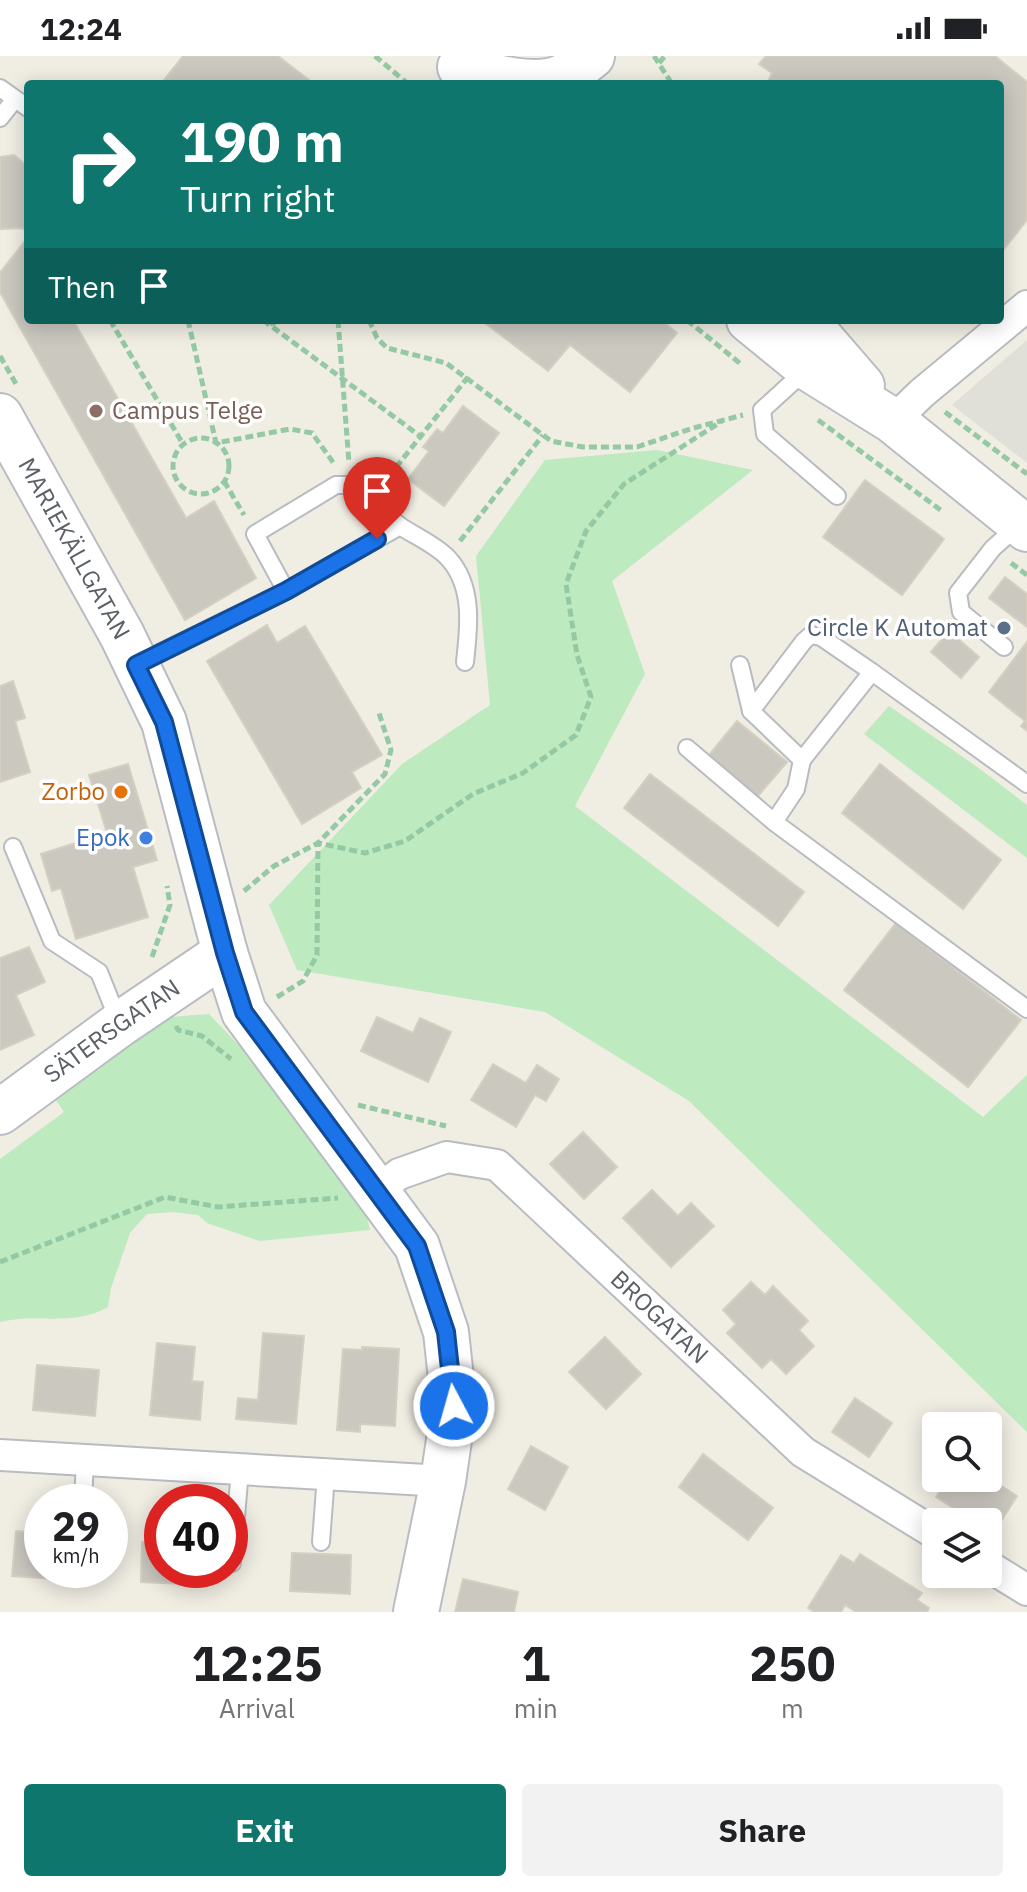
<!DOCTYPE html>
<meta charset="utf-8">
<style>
body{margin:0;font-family:"IBM Plex Sans",sans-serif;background:#f2f2f2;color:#202124;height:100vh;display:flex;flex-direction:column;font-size:30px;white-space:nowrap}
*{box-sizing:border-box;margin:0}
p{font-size:26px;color:#757577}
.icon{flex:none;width:44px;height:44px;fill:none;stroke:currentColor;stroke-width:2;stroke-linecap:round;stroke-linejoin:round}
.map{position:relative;height:1556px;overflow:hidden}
.side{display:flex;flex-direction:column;background:#fff;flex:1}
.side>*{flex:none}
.hud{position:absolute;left:24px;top:24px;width:980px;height:244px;border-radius:8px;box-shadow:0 4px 20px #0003;background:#0f766e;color:#fff;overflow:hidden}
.fabs{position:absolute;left:922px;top:1356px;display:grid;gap:16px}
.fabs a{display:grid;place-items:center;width:80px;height:80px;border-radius:8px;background:#fff;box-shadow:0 4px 20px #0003;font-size:40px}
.speed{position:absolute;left:24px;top:1428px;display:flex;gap:16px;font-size:40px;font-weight:700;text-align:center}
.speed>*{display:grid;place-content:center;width:104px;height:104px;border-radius:50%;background:#fff;box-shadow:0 4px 20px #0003;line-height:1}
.speed small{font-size:20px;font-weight:400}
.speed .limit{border:12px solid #d22;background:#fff;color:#111}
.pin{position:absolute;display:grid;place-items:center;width:68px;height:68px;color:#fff;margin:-82px -34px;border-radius:50% 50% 50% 0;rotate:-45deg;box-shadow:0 0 8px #0007}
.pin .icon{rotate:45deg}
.me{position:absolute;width:88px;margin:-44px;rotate:354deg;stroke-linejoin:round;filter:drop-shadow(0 0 6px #0008)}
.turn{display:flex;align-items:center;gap:28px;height:168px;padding:0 24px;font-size:36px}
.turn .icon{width:104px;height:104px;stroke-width:2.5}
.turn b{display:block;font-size:56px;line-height:68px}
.then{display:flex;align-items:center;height:76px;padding:0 24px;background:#0003;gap:16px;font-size:30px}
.eta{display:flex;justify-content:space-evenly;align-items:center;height:136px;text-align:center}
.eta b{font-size:48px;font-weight:700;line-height:56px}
.cta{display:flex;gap:16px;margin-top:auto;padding:16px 24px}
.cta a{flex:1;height:92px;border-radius:8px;background:#0f766e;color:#fff;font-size:32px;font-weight:700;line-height:92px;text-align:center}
.cta a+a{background:#f2f2f2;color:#202124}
.status{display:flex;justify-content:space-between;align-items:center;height:56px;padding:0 40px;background:#fff;direction:ltr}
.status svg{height:22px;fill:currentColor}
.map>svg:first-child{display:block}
.industrial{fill:#e0dfd8}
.green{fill:#bdeabe}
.building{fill:#cbc8c0;stroke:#d5cfc1;stroke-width:2}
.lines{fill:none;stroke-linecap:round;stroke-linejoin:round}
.lane-casing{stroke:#b8bcc1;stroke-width:20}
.street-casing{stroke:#b8bcc1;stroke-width:34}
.secondary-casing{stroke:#b9bdc3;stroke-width:48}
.path{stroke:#94c9a4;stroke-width:5;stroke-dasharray:8 4;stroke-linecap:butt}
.lane{stroke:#fff;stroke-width:16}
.street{stroke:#fff;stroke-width:30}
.secondary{stroke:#fff;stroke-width:44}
.route-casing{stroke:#114b97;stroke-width:20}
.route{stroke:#1a73e8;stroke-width:14}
.education-dot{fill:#8d6e63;stroke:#fff;stroke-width:3}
.service-dot{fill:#5c6f8a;stroke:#fff;stroke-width:3}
.food-dot{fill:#e8710a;stroke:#fff;stroke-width:3}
.shop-dot{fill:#3f7fe0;stroke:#fff;stroke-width:3}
.labels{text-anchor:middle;stroke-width:7;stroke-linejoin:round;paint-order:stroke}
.education-label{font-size:24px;fill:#785e54;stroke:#fff;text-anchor:start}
.street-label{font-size:24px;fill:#5b6066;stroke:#fff}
.service-label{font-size:24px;fill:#4e5e75;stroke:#fff;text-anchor:end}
.food-label{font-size:24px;fill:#c56008;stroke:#fff;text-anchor:end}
.shop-label{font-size:24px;fill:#366cbe;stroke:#fff;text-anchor:end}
</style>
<div class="status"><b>12:24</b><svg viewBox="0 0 49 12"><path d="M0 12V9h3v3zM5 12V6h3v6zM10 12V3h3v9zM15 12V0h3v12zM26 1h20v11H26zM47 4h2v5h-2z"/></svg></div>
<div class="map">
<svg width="1027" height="1556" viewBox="0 0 1027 1556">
<rect width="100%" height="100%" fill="#f0ede3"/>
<polygon class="industrial" points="1027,284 1027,407 952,349"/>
<g class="green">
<polygon points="657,394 753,414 612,525 645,618 575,750 983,1061 1027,1019 1027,1376 689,1045 545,956 297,914 269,849 402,708 490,649 476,500 545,404"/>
<polygon points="889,650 976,710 1027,749 1027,802 864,678"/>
<path d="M209 958 280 1032 363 1146 370 1174 260 1185 207 1167 198 1159 173 1156 147 1158 130 1177 111 1232 108 1251C74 1271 36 1257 0 1266V1103L64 1056 46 1029 158 962Z"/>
</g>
<g class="building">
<polygon points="183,0 278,0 314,28 161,28"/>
<polygon points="766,0 995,0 1027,26 1027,164 1000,198 1000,28 767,28 772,17 759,8"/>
<polygon points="14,99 28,111 28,176 22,172 0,173 0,101"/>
<polygon points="28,181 28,264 73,264 186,462 214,445 256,522 185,564 0,236 0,217"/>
<polygon points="481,264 661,264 677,277 630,336 570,289 548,315"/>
<polygon points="463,350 499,377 444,450 408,423 429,395 423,391 437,373 443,377"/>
<polygon points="865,424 944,483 902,539 823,481"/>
<polygon points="1005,521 1027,538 1027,571 989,542"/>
<polygon points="267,569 277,587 305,570 382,699 352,716 361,732 302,768 207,605"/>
<polygon points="949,575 979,601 961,622 931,596"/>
<polygon points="1027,586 1027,675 1021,670 1025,665 989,636"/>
<polygon points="13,625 25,662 15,665 30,716 0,726 0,630"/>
<polygon points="737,665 787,706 758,740 709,699"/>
<polygon points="128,708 157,804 133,811 148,861 76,883 61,832 52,835 41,798 107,777 89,719"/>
<polygon points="880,708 1001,804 963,853 842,757"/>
<polygon points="650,718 804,836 778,870 624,752"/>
<polygon points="896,867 1021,964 968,1031 844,934"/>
<polygon points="29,891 45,926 16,939 34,979 0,994 0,902"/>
<polygon points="377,961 413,977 420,962 451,976 428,1026 361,995"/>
<polygon points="493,1008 526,1027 537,1009 559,1023 546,1045 535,1039 516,1071 471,1044"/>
<polygon points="583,1076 617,1111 584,1143 550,1108"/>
<polygon points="652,1134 678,1160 691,1147 714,1170 671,1211 623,1162"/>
<polygon points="751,1226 765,1239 773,1230 808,1265 799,1274 814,1290 786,1318 771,1303 762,1312 727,1277 736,1268 723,1254"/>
<polygon points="263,1277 304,1280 296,1368 236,1363 238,1342 258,1344"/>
<polygon points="605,1281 641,1318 606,1353 569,1316"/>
<polygon points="157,1287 195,1291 192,1325 203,1326 200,1364 150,1359"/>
<polygon points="362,1291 399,1293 395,1370 360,1368 360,1376 337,1374 343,1293 362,1294"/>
<polygon points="37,1309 99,1314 95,1360 33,1354"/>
<polygon points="855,1342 892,1367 869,1401 832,1376"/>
<polygon points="531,1390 568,1411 545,1454 508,1433"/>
<polygon points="703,1398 773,1452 748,1484 679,1431"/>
<polygon points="988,1421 1017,1440 993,1478 988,1474 988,1466 975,1466 936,1441 949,1422"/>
<polygon points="16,1475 42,1477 42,1514 70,1514 69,1524 12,1520"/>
<polygon points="142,1486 162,1487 162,1514 206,1514 206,1529 141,1526"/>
<polygon points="292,1497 351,1499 350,1538 290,1535"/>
<polygon points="860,1498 922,1537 917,1544 929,1552 927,1556 856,1556 845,1549 841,1556 815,1556 808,1552 841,1499 854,1507"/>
<polygon points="463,1523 518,1536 514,1556 455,1556"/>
</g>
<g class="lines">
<defs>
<g id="lane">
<polyline points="0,32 28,52"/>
<polyline points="0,62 15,43"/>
<polyline points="808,312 762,354 765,378 837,440"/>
<polyline points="286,535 255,478 336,429 350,429 400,470"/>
<polyline points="1004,591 961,556 958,537 993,492 1019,469"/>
<path d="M137 608 286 535 400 470C415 480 436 489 448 502 474 530 469 571 465 606"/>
<polyline points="740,609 751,655"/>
<polyline points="687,692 774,766"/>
<polyline points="802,704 751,655 804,585 811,579 821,581 872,616"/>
<polyline points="1027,728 872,616 802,704 796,733 774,766 1027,953"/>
<polyline points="13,791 52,885 99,916 119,966"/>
<polyline points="83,1446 85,1404"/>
<polyline points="321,1486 326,1419"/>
<polyline points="232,1507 240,1414"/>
</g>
<g id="street">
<polyline points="893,365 922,337 1027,250"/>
<path id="s1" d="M377 1135 399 1118 447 1101 497 1109 803 1396 936 1478"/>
<polyline points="0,1399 443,1425"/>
<polyline points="988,1510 1027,1534"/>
</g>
<g id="secondary">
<path d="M460 11C489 20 538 35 566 19 576 14 584 6 592 0"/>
<polyline points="749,264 808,312 893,365 1027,473"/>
<polyline points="805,264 862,330"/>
<path id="s2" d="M0 360 122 579 164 666 225 897 244 956 417 1190 446 1276 454 1350 443 1425 416 1556"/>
<path id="s3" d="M0 1056 120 968 225 897"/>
</g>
</defs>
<use href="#lane" class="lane-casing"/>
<use href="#street" class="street-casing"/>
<use href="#secondary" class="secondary-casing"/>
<g class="path">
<polyline points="375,0 408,28"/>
<polyline points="654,0 672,28"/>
<polyline points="659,7 665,0"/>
<polyline points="110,264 183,388"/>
<polyline points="188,264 216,387 290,373 312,377 335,409"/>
<polyline points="263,264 420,380"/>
<polyline points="338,264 349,407"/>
<polyline points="350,264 362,264"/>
<polyline points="369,264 377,282 387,292 446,307 551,385 583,391 637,391 690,373 743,359"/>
<polyline points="687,264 742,309"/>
<polyline points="270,268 282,264"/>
<polyline points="0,300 16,328"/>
<polyline points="945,356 1027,418"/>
<polyline points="818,364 942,455"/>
<circle cx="201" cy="410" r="28"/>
<polyline points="224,425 244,459"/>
<polyline points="381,430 468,321"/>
<polyline points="460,485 543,379"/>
<polyline points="1011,507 1027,519"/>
<polyline points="244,835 274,810 318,787 385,718 391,694 378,654"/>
<polyline points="152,901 170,849 167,830"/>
<polyline points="277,941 303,925 317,899 318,787 365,797 405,785 473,738 523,717 576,679 591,641 577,599 566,528 586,475 624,428 722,365"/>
<polyline points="176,970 178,974 202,980 231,1003"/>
<polyline points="358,1049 446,1070"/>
<polyline points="0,1206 165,1141 218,1151 338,1142"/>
</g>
<use href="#lane" class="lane"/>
<use href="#street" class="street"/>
<use href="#secondary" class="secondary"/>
</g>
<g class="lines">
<defs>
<polyline id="route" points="377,483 286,535 136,609 164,666 225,897 244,956 417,1190 446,1276 454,1350"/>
</defs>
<use href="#route" class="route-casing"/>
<use href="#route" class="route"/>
</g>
<circle class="education-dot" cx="96" cy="355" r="8"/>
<circle class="service-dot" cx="1004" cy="572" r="8"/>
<circle class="food-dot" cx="121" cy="736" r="8"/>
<circle class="shop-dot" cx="146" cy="782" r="8"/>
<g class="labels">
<g class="education-label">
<text x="112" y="363">Campus Telge</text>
</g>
<g class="street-label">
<text dy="8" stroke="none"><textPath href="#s2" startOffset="152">MARIEKÄLLGATAN</textPath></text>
<text dy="8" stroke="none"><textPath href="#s3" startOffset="138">SÄTERSGATAN</textPath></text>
<text dy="8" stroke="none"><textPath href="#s1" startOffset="352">BROGATAN</textPath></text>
</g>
<g class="service-label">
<text x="988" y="580">Circle K Automat</text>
</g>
<g class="food-label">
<text x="105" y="744">Zorbo</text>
</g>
<g class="shop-label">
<text x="130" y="790">Epok</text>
</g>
</g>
</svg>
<div class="fabs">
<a><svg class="icon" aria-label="search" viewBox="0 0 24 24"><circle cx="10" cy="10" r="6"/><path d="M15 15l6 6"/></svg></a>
<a><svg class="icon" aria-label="layers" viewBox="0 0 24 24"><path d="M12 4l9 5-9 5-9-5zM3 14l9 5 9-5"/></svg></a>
</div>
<div class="speed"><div>29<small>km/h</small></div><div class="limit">40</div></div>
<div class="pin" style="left:377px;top:483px;background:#d93025"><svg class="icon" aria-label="arrive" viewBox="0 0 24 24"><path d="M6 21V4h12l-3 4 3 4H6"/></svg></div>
<svg class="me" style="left:454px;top:1350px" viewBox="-20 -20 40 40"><circle r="17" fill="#1a73e8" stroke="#fff" stroke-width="3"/><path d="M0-11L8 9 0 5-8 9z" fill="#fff"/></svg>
<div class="hud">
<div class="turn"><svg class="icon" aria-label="right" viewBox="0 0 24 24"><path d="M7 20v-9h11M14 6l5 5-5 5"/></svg><div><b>190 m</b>Turn right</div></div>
<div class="then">Then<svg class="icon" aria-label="arrive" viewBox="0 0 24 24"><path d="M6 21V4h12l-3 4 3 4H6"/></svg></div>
</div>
</div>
<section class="side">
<div class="eta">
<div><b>12:25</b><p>Arrival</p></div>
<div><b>1</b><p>min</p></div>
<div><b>250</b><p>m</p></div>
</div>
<div class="cta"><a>Exit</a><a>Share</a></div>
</section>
